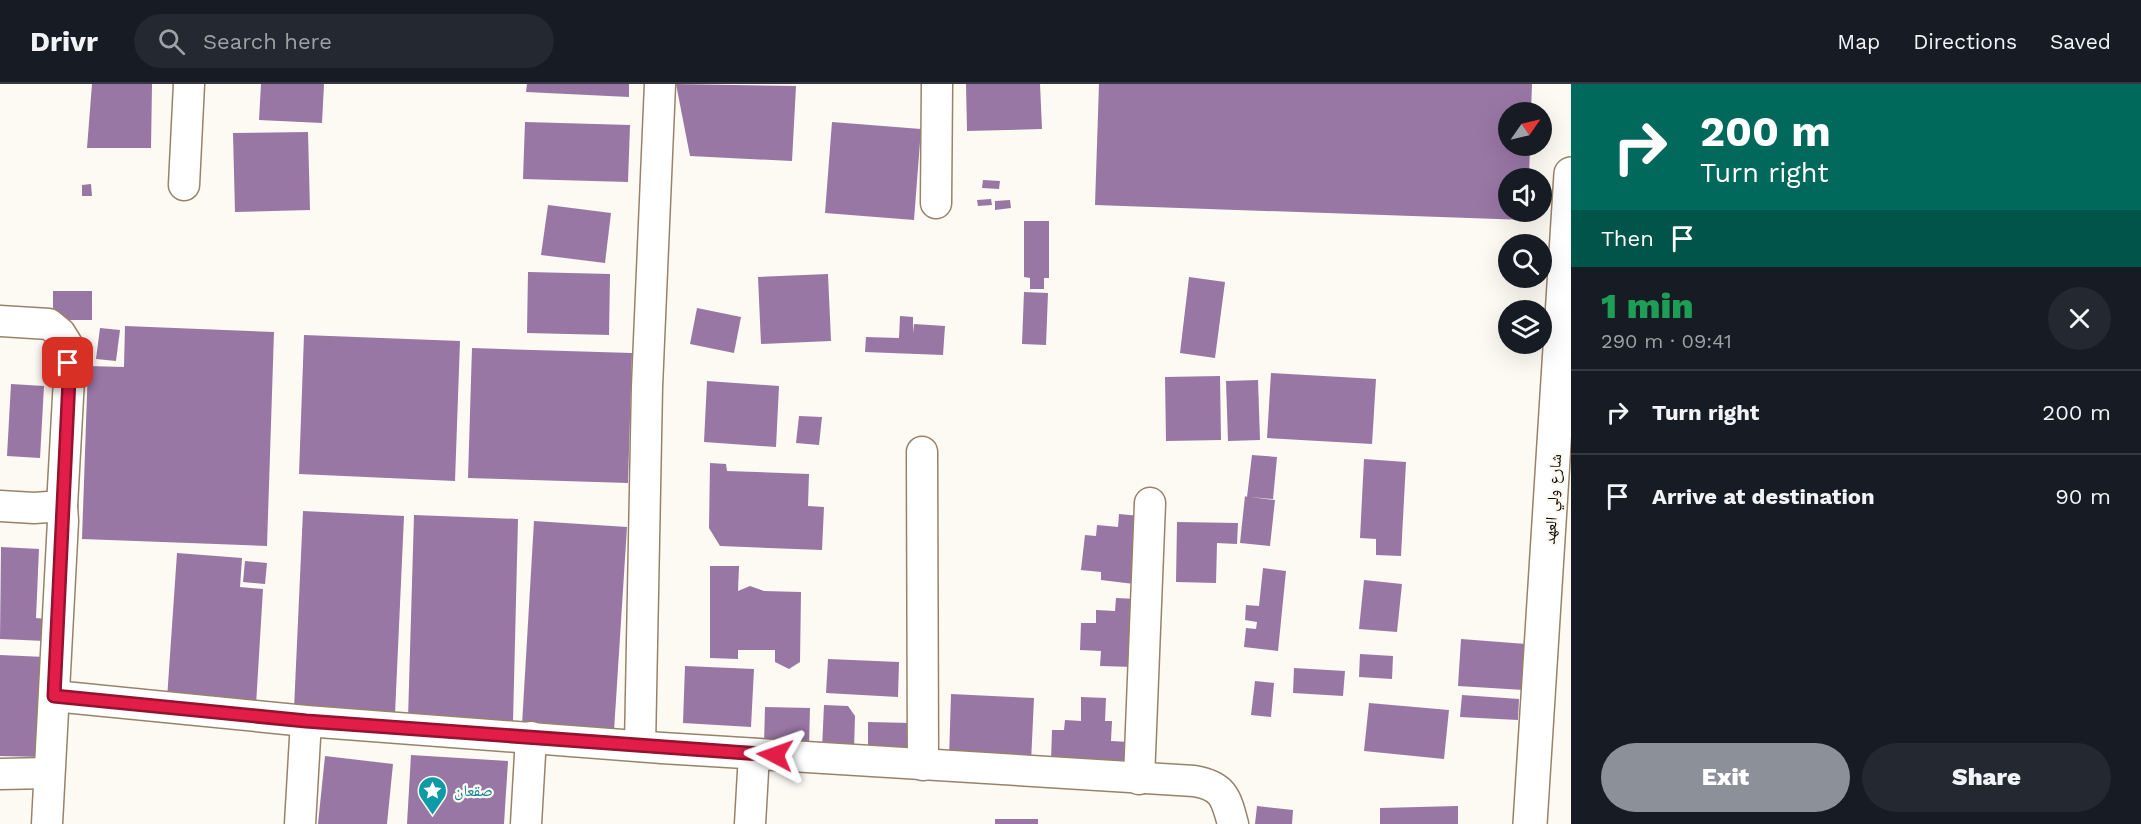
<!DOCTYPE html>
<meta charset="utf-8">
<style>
body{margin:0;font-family:"Work Sans","Noto Naskh Arabic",sans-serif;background:#242831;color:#f1f3f6;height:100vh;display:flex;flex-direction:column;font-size:22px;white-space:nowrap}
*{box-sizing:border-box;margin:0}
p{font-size:20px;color:#9ea1a6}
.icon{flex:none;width:33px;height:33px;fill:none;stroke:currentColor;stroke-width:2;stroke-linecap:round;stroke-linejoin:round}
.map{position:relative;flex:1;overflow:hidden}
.details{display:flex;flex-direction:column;background:#171b24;width:570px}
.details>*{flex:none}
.top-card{background:#00695c;color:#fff;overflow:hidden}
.needle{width:39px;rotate:56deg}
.tools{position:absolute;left:1498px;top:18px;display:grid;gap:12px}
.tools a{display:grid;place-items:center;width:54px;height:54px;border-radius:50%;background:#171b24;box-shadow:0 6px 24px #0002;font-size:30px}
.pin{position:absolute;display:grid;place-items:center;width:51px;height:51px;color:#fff;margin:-26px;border-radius:12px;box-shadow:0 3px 9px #0006}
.me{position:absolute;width:66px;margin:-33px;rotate:274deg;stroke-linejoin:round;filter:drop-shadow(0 0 4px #0008)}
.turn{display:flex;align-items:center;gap:21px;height:126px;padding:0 30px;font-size:27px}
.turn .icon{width:78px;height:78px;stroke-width:2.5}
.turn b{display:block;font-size:42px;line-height:51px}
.then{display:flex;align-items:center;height:57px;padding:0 30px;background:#0003;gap:12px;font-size:22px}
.round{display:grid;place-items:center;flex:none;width:63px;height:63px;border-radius:32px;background:#242831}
.headline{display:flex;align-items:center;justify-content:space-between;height:102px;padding:0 30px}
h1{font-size:36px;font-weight:800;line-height:45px;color:#1e9e55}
.cta{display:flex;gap:12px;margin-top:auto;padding:12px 30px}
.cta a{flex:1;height:69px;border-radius:36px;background:#8c9099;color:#fff;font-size:24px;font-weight:800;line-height:69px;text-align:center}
.cta a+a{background:#242831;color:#f1f3f6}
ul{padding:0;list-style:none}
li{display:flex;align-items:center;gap:18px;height:84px;padding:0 30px;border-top:2px solid #363941}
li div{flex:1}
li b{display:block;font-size:22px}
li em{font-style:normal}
header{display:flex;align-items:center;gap:36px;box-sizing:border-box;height:84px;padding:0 30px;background:#171b24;border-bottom:2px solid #363941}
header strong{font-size:28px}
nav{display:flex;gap:33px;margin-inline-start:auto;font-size:21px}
.search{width:420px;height:54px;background:#242831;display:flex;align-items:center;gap:15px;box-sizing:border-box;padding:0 21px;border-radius:33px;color:#9ea1a6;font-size:22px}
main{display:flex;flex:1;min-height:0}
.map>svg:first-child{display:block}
.building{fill:#9977a5}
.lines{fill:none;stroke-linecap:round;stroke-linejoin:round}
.street-casing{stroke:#98836a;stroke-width:33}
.secondary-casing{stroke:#98836a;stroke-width:36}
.street{stroke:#fff;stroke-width:30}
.secondary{stroke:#fff;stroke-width:33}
.route-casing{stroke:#92132f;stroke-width:15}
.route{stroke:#e11d48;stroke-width:10}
.labels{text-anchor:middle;stroke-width:4.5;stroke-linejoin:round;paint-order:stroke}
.street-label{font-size:16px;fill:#140d04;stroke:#fdf9f3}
.culture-label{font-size:16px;fill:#0d838f;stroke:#fdf9f3;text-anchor:start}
</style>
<header>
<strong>Drivr</strong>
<div class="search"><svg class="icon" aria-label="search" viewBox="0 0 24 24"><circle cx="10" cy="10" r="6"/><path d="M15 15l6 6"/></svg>Search here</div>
<nav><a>Map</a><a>Directions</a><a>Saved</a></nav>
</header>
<main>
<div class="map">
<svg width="1571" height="740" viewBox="0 0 1571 740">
<rect width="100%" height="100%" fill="#fdf9f3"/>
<g class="building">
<polygon points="92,0 152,0 151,64 87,64"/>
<polygon points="261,0 324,0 322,39 259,36"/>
<polygon points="527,0 629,0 629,13 526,8"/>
<polygon points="676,0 796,2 792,77 690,72"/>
<polygon points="966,0 1040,0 1042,45 967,47"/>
<polygon points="1099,0 1532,0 1531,28 1509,28 1509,62 1530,62 1529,94 1509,94 1509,128 1528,128 1528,136 1095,121"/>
<polygon points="525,38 630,41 628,98 523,95"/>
<polygon points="832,38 921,45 914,136 825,129"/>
<polygon points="308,48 310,126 235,128 233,49"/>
<polygon points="983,96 1000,97 999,105 982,104"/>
<polygon points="91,100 92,112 82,112 82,101"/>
<polygon points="991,115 992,121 978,122 977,116"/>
<polygon points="1010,116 1011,124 995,126 995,117"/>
<polygon points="548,121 611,129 605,179 541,171"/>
<polygon points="1024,137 1049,137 1049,194 1044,194 1044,205 1030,205 1030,194 1024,193"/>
<polygon points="528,188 610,190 609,251 527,249"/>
<polygon points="828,190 831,257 761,260 758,193"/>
<polygon points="1189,193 1225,198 1215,274 1180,269"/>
<rect x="53" y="207" width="39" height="29"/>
<polygon points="1024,208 1048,209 1046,261 1022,260"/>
<polygon points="697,224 741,233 734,269 690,260"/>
<polygon points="900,232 913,233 913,249 914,240 945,242 943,271 865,268 866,253 899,254"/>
<polygon points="125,242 274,248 267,462 82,455 88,282 124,283"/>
<polygon points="100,244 120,246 116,277 96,275"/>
<polygon points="304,251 460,257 455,397 299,390"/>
<polygon points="472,264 632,269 628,399 468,394"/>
<polygon points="1271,289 1376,295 1372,360 1267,354"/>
<polygon points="1220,292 1221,356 1166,357 1165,293"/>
<polygon points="1258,296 1260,356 1228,357 1226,297"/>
<polygon points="707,297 779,302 776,363 704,358"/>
<polygon points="11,300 44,302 40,374 7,372"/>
<polygon points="799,332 822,333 819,361 796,359"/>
<polygon points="1252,371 1277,373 1273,415 1250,413 1275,416 1270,462 1240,459 1245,412 1247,413"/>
<polygon points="1364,375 1406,378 1401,472 1376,471 1376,455 1360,454"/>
<polygon points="710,379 726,380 727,387 809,390 808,422 824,423 822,466 720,462 709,444"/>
<polygon points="303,427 404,432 395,630 294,625"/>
<polygon points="1119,430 1140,432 1134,500 1101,496 1101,488 1081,486 1085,451 1096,452 1097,441 1118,443"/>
<polygon points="414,431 518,435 513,638 408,635"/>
<polygon points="534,437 627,443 614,647 522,641"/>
<polygon points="1177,438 1238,439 1237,460 1217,459 1216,499 1176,498"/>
<polygon points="1,463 39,465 36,534 46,535 45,557 0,555"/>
<polygon points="177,469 242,474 240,503 263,505 256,621 167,615"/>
<polygon points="245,477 267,479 265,500 243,498"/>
<polygon points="710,482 739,482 738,507 750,502 764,507 801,508 800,578 789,585 775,578 775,566 738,566 738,575 710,574"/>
<polygon points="1263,484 1286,487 1278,567 1244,563 1246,544 1256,545 1257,538 1245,536 1246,521 1259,522"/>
<polygon points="1364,496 1402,500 1397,548 1359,545"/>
<polygon points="1116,514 1137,515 1134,583 1100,582 1101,567 1080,566 1081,539 1096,539 1096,526 1115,527"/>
<polygon points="1461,555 1527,560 1524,606 1458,602"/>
<polygon points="1360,570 1393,572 1392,595 1359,593"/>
<polygon points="0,571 45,573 42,673 0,672"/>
<polygon points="828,575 899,578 898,613 826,609"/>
<polygon points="685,582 754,585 751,643 683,639"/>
<polygon points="1294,584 1345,587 1343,612 1293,609"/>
<polygon points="1255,597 1274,599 1271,633 1251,631"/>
<polygon points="951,610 1034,614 1031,678 949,674"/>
<polygon points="1462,611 1519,615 1518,636 1460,633"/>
<polygon points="1081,613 1106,614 1105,637 1112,637 1111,657 1129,658 1128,679 1051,677 1052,646 1064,646 1065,636 1081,637"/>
<polygon points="1369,619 1449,626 1444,675 1364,667"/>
<polygon points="824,621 848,622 855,632 854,666 822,665"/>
<polygon points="765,623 810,624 809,662 764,661"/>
<polygon points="868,638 911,639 911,666 868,665"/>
<polygon points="411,671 508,677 504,740 407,740"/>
<polygon points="325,672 393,680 387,740 318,740"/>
<polygon points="1257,722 1293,726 1292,740 1255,740"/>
<polygon points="1458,722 1458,740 1380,740 1380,724"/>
<rect x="995" y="735" width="43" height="5"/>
</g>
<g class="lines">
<defs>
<g id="street">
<polyline points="184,101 189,0"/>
<polyline points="936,119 937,0"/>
<polyline points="0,237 49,240 60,249 68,262 69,295 62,422"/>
<polyline points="922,368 923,681"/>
<polyline points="0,422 34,424 62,422 63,437 47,740"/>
<path d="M54 612 306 637 662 664 1194 697C1224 702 1226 714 1233 740"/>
<polyline points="640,662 647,303 660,0"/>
<polyline points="0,690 49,689"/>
<polyline points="1139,695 1150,419"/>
<polyline points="300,740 306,637"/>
<polyline points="526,740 531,653"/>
<polyline points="750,740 754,670"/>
</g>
<polyline id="secondary" points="1530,740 1571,90"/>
</defs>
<use href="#street" class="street-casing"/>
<use href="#secondary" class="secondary-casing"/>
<use href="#street" class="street"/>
<use href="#secondary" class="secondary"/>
</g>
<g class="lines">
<defs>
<polyline id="route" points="68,279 69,295 54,612 306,637 775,671"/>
</defs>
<use href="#route" class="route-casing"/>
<use href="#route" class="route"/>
</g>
<defs>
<symbol id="sight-pin" viewBox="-11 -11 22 30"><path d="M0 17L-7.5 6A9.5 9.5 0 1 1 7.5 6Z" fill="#0f9aa8" stroke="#fdf9f3"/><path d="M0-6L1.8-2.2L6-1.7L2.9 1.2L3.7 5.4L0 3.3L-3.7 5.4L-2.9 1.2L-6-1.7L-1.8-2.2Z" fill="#fff"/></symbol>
</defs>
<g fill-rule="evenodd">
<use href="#sight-pin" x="416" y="690" width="33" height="45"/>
</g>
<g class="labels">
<g class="street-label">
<text transform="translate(1552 415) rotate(-86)" y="6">شارع ولي العهد</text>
</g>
<g class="culture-label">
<text x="454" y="712">صقعان</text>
</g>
</g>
</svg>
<div class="tools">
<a><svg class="needle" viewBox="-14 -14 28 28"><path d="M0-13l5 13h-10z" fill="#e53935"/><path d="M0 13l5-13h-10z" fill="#9ea1a6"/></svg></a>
<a><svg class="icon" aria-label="sound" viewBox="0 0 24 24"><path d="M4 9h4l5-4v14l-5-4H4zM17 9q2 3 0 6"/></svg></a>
<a><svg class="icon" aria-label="search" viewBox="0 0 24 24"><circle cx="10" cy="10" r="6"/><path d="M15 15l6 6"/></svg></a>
<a><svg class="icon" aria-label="layers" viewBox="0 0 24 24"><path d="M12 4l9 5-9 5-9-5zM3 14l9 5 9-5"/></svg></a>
</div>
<div class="pin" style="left:68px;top:279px;background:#d93025"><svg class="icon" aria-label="arrive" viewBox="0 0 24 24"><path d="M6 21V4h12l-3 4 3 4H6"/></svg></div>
<svg class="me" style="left:775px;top:671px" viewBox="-20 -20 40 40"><path d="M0-17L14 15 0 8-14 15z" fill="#e11d48" stroke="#fff" stroke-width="4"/></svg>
</div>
<section class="details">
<div class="top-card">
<div class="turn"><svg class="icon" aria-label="right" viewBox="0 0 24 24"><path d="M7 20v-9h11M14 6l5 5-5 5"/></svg><div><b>200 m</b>Turn right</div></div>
<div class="then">Then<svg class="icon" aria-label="arrive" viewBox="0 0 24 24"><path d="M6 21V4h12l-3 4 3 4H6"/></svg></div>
</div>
<div class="headline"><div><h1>1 min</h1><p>290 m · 09:41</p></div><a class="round"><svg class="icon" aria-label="close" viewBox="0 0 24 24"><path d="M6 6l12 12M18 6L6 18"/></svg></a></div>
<ul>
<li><svg class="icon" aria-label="right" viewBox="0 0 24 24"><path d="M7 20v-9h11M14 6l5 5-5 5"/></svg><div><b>Turn right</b></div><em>200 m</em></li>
<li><svg class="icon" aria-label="arrive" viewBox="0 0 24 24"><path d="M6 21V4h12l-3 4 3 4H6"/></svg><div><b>Arrive at destination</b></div><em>90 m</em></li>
</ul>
<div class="cta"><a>Exit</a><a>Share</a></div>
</section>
</main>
